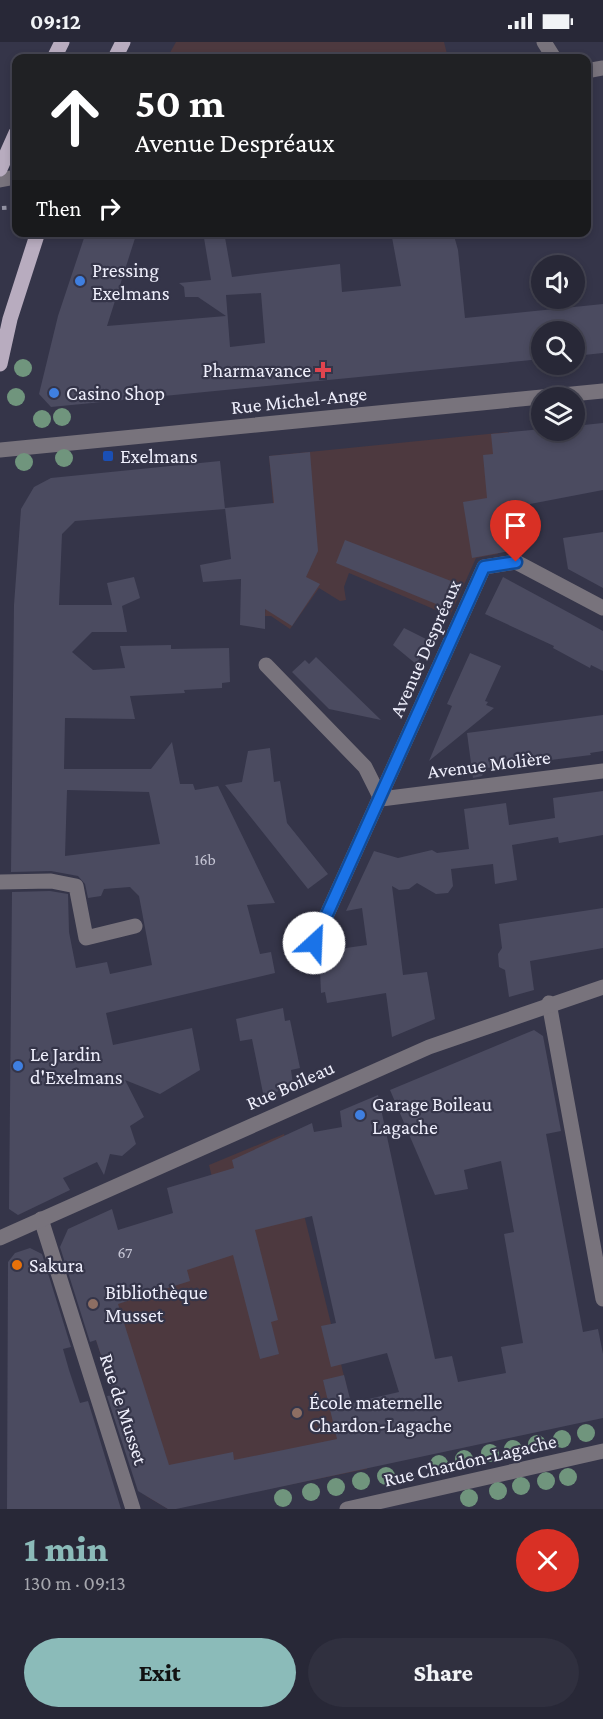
<!DOCTYPE html>
<meta charset="utf-8">
<style>
body{margin:0;font-family:"Crimson Pro",serif;background:#30303f;color:#f1f3f6;height:100vh;display:flex;flex-direction:column;font-size:22px;white-space:nowrap}
*{box-sizing:border-box;margin:0}
p{font-size:20px;color:#a5a6ad}
.icon{flex:none;width:33px;height:33px;fill:none;stroke:currentColor;stroke-width:2;stroke-linecap:round;stroke-linejoin:round}
.map{position:relative;height:1467px;overflow:hidden}
.side{display:flex;flex-direction:column;background:#282837;flex:1}
.side>*{flex:none}
.hud{position:absolute;left:12px;top:12px;width:579px;height:183px;border-radius:12px;box-shadow:0 3px 9px #0003,0 0 0 2px #444452;background:#202124;color:#fff;overflow:hidden}
.controls{position:absolute;left:531px;top:213px;display:grid;gap:12px}
.controls a{display:grid;place-items:center;width:54px;height:54px;border-radius:50%;background:#282837;box-shadow:0 3px 9px #0003,0 0 0 2px #444452;font-size:30px}
.pin{position:absolute;display:grid;place-items:center;width:51px;height:51px;color:#fff;margin:-62px -26px;border-radius:50% 50% 50% 0;rotate:-45deg;box-shadow:0 0 6px #0007}
.pin .icon{rotate:45deg}
.me{position:absolute;width:66px;margin:-33px;rotate:25deg;stroke-linejoin:round;filter:drop-shadow(0 0 4px #0008)}
.turn{display:flex;align-items:center;gap:21px;height:126px;padding:0 24px;font-size:27px}
.turn .icon{width:78px;height:78px;stroke-width:2.5}
.turn b{display:block;font-size:42px;line-height:51px}
.then{display:flex;align-items:center;height:57px;padding:0 24px;background:#0003;gap:12px;font-size:22px}
.round{display:grid;place-items:center;flex:none;width:63px;height:63px;border-radius:32px;background:#30303f}
.headline{display:flex;align-items:center;justify-content:space-between;height:102px;padding:0 24px}
h1{font-size:36px;font-weight:800;line-height:45px;color:#8bbbb9}
.cta{display:flex;gap:12px;margin-top:auto;padding:12px 24px}
.cta a{flex:1;height:69px;border-radius:36px;background:#8bbbb9;color:#111;font-size:24px;font-weight:800;line-height:69px;text-align:center}
.cta a+a{background:#30303f;color:#f1f3f6}
.status{display:flex;justify-content:space-between;align-items:center;height:42px;padding:0 30px;background:#282837;direction:ltr}
.status svg{height:16px;fill:currentColor}
.map>svg:first-child{display:block}
.education{fill:#4d393f}
.building{fill:#4b4b60;fill-rule:evenodd}
.lines{fill:none;stroke-linecap:round;stroke-linejoin:round}
.path{stroke:#9292a3;stroke-width:4;stroke-dasharray:4.5 4.5;stroke-linecap:butt}
.minor{stroke:#78737c;stroke-width:15}
.major{stroke:#b8acbf;stroke-width:15}
.tree{fill:#70957d}
.route-casing{stroke:#114b97;stroke-width:15}
.route{stroke:#1a73e8;stroke-width:10}
.shop-dot{fill:#3f7fe0;stroke:#353549;stroke-width:2}
.health-dot{fill:#e0444e;stroke:#353549;stroke-width:2}
.transit-dot{fill:#1a4fb4;stroke:#353549;stroke-width:2}
.food-dot{fill:#e8710a;stroke:#353549;stroke-width:2}
.education-dot{fill:#8d6e63;stroke:#353549;stroke-width:2}
.labels{text-anchor:middle;stroke-width:4.5;stroke-linejoin:round;paint-order:stroke}
.number-label{font-size:16px;fill:#c6c6d5}
.poi-label{font-size:20px;fill:#efeffc;stroke:#353549;text-anchor:start}
.street-label{font-size:20px;fill:#efeffc;stroke:#353549}
</style>
<div class="status"><b>09:12</b><svg viewBox="0 0 49 12"><path d="M0 12V9h3v3zM5 12V6h3v6zM10 12V3h3v9zM15 12V0h3v12zM26 1h20v11H26zM47 4h2v5h-2z"/></svg></div>
<div class="map">
<svg width="603" height="1467" viewBox="0 0 603 1467">
<rect width="100%" height="100%" fill="#353549"/>
<g class="education">
<polygon points="176,0 444,0 448,16 167,16"/>
<polygon points="508,390 510,418 488,469 498,512 476,516 450,574 349,531 344,545 346,558 340,559 319,546 290,587 271,574 265,574 268,530 277,508 269,414"/>
<polygon points="284,1092 367,1427 168,1467 146,1454 81,1251 184,1218 212,1135 209,1123"/>
</g>
<g class="building">
<path d="M86 190H137L107 284 226 274 198 255H185L184 245 179 241 211 238 203 190H224L232 235 340 222 342 250 401 244 391 190H453L458 208 465 276 603 262V311L574 314V290H542V317L51 365 39 352 58 274ZM261 251 265 301 230 305 226 253Z"/>
<polygon points="603,381 603,448 530,462 533,479 510,484 515,508 472,516 463,460 487,456 483,413 493,412 491,392 542,387 574,388 574,384"/>
<polygon points="310,410 318,509 306,535 320,542 292,584 265,567 265,587 240,583 241,537 203,540 200,523 231,517 225,466 274,461 269,414"/>
<path d="M220 419 225 467 75 479 62 492 59 563H112L107 541 134 535 140 556 122 564 127 590H92L72 610 93 628 125 626 120 604 171 603V607L229 606 230 640 222 641V646L184 648 185 651 130 654 135 677 65 676 64 727H151L172 700 180 742H193L195 748 218 744 275 861 247 863 260 912 271 910 275 931 106 971 113 1003 192 986 200 1028 160 1052 125 1038 144 1075 130 1084 136 1102 122 1114 110 1112 104 1133 97 1120 63 1136 70 1148 18 1173 9 1167 12 850 50 849 68 852 69 890 76 926 107 920 110 932 152 923 139 854 130 845 104 847 101 854 88 856 85 842 78 834 51 829 11 830 14 563 21 467 34 445 51 436ZM67 748 149 750 160 802 65 814Z"/>
<polygon points="603,490 603,546 568,527 563,496"/>
<polygon points="345,498 451,539 441,564 336,521"/>
<polygon points="503,535 603,589 603,629 591,623 590,626 553,606 554,604 485,572"/>
<polygon points="404,586 430,599 416,622 393,603"/>
<polygon points="470,611 501,624 485,659 488,660 486,663 494,666 429,719 452,664 447,662"/>
<polygon points="316,615 381,678 329,667 292,630 305,618 309,622"/>
<polygon points="603,673 603,709 590,711 591,713 486,726 482,734 473,736 467,691"/>
<polygon points="270,706 274,740 280,739 287,781 328,832 308,847 225,743 242,740 248,709"/>
<polygon points="603,749 603,793 559,801 558,795 512,803 517,838 495,842 493,822 451,827 453,844 448,851 436,852 417,841 409,847 399,848 392,844 403,933 427,930 435,977 392,995 386,951 327,961 325,950 321,951 320,928 339,907 367,903 362,866 346,869 374,809 398,816 432,808 437,811 469,807 464,767 506,761 509,783 555,776 553,756"/>
<polygon points="603,866 603,906 530,919 534,948 509,955 505,928 499,925 498,912 502,906 499,882"/>
<polygon points="283,966 285,979 290,978 300,1026 291,1028 293,1042 264,1056 252,997 240,999 236,977"/>
<path d="M534 988 543 994 561 1089 546 1092 583 1290 598 1287 603 1312V1376L176 1467H168L138 1449 107 1354 114 1353 96 1298 90 1300 60 1205 68 1187 112 1167 118 1188 173 1171 167 1146 234 1126 232 1118 312 1081 314 1090 342 1085 340 1069 378 1053 435 1317 452 1314 458 1340 506 1331 501 1305 523 1301 504 1192 514 1190 501 1119 464 1128 468 1147 435 1153 390 1048ZM312 1174 336 1281 321 1284 331 1325 387 1311 399 1350 351 1361 344 1333 323 1338 337 1397 234 1418 233 1410 169 1423 118 1262 190 1239 187 1228 233 1213 260 1317 279 1312 271 1280 278 1278 255 1188Z"/>
<polygon points="30,1206 42,1212 71,1305 63,1307 69,1328 80,1361 88,1359 121,1467 7,1467 8,1220 15,1211"/>
</g>
<g class="lines">
<polyline class="path" points="2,166 16,165"/>
<g class="minor">
<polyline points="544,0 554,16"/>
<polyline points="586,29 603,26"/>
<polyline points="0,138 16,135"/>
<polyline points="0,408 603,349"/>
<polyline points="266,623 365,725 381,757"/>
<polyline points="381,757 603,729"/>
<polyline points="0,840 51,839 76,844 86,896 135,884"/>
<polyline points="314,901 484,525 516,520 603,566"/>
<polyline points="549,961 603,1257"/>
<polyline points="41,1177 133,1467"/>
<polyline points="0,1196 429,1005 603,945"/>
<polyline points="347,1467 603,1409"/>
</g>
<g class="major">
<polyline points="54,16 62,0"/>
<polyline points="115,16 123,0"/>
<polyline points="0,127 16,91"/>
<polyline points="0,322 10,277 38,190"/>
</g>
</g>
<g class="tree">
<circle cx="23" cy="326" r="9"/>
<circle cx="16" cy="355" r="9"/>
<circle cx="62" cy="375" r="9"/>
<circle cx="42" cy="377" r="9"/>
<circle cx="64" cy="416" r="9"/>
<circle cx="24" cy="420" r="9"/>
<circle cx="586" cy="1391" r="9"/>
<circle cx="562" cy="1397" r="9"/>
<circle cx="537" cy="1402" r="9"/>
<circle cx="513" cy="1407" r="9"/>
<circle cx="490" cy="1411" r="9"/>
<circle cx="464" cy="1417" r="9"/>
<circle cx="439" cy="1422" r="9"/>
<circle cx="386" cy="1434" r="9"/>
<circle cx="568" cy="1435" r="9"/>
<circle cx="361" cy="1439" r="9"/>
<circle cx="546" cy="1439" r="9"/>
<circle cx="521" cy="1444" r="9"/>
<circle cx="336" cy="1445" r="9"/>
<circle cx="498" cy="1449" r="9"/>
<circle cx="311" cy="1450" r="9"/>
<circle cx="283" cy="1456" r="9"/>
<circle cx="469" cy="1456" r="9"/>
</g>
<g class="lines">
<defs>
<polyline id="route" points="314,901 484,525 516,520"/>
</defs>
<use href="#route" class="route-casing"/>
<use href="#route" class="route"/>
</g>
<g class="shop-dot">
<circle cx="80" cy="239" r="6"/>
<circle cx="54" cy="351" r="6"/>
<circle cx="18" cy="1024" r="6"/>
<circle cx="360" cy="1073" r="6"/>
</g>
<path class="health-dot" d="M320 319h6v6h6v6h-6v6h-6v-6h-6v-6h6z"/>
<rect class="transit-dot" x="102" y="408" width="12" height="12" rx="3"/>
<circle class="food-dot" cx="17" cy="1223" r="6"/>
<g class="education-dot">
<circle cx="93" cy="1262" r="6"/>
<circle cx="297" cy="1371" r="6"/>
</g>
<g class="labels">
<g class="number-label">
<text x="205" y="823">16b</text>
<text x="125" y="1216">67</text>
</g>
<g class="poi-label">
<text x="92" y="235">Pressing<tspan x="92" dy="23">Exelmans</tspan></text>
<text x="311" y="335" text-anchor="end">Pharmavance</text>
<text x="66" y="358">Casino Shop</text>
<text x="120" y="421">Exelmans</text>
<text x="30" y="1019">Le Jardin<tspan x="30" dy="23">d'Exelmans</tspan></text>
<text x="372" y="1069">Garage Boileau<tspan x="372" dy="23">Lagache</tspan></text>
<text x="29" y="1230">Sakura</text>
<text x="105" y="1257">Bibliothèque<tspan x="105" dy="23">Musset</tspan></text>
<text x="309" y="1367">École maternelle<tspan x="309" dy="23">Chardon-Lagache</tspan></text>
</g>
<g class="street-label">
<text transform="translate(299 358) rotate(-6)" y="7">Rue Michel-Ange</text>
<text transform="translate(425 606) rotate(-66)" y="7">Avenue Despréaux</text>
<text transform="translate(489 722) rotate(-7)" y="7">Avenue Molière</text>
<text transform="translate(290 1043) rotate(-24)" y="7">Rue Boileau</text>
<text transform="translate(124 1367) rotate(72)" y="7">Rue de Musset</text>
<text transform="translate(470 1418) rotate(-13)" y="7">Rue Chardon-Lagache</text>
</g>
</g>
</svg>
<div class="controls">
<a><svg class="icon" aria-label="sound" viewBox="0 0 24 24"><path d="M4 9h4l5-4v14l-5-4H4zM17 9q2 3 0 6"/></svg></a>
<a><svg class="icon" aria-label="search" viewBox="0 0 24 24"><circle cx="10" cy="10" r="6"/><path d="M15 15l6 6"/></svg></a>
<a><svg class="icon" aria-label="layers" viewBox="0 0 24 24"><path d="M12 4l9 5-9 5-9-5zM3 14l9 5 9-5"/></svg></a>
</div>
<div class="pin" style="left:516px;top:520px;background:#d93025"><svg class="icon" aria-label="arrive" viewBox="0 0 24 24"><path d="M6 21V4h12l-3 4 3 4H6"/></svg></div>
<svg class="me" style="left:314px;top:901px" viewBox="-20 -20 40 40"><circle r="19" fill="#fff"/><path d="M0-13L10 11 0 6-10 11z" fill="#1a73e8"/></svg>
<div class="hud">
<div class="turn"><svg class="icon" aria-label="ahead" viewBox="0 0 24 24"><path d="M12 20V5M6 11l6-6 6 6"/></svg><div><b>50 m</b>Avenue Despréaux</div></div>
<div class="then">Then<svg class="icon" aria-label="right" viewBox="0 0 24 24"><path d="M7 20v-9h11M14 6l5 5-5 5"/></svg></div>
</div>
</div>
<section class="side">
<div class="headline"><div><h1>1 min</h1><p>130 m · 09:13</p></div><a class="round" style="background:#d93025;color:#fff"><svg class="icon" aria-label="close" viewBox="0 0 24 24"><path d="M6 6l12 12M18 6L6 18"/></svg></a></div>
<div class="cta"><a>Exit</a><a>Share</a></div>
</section>
